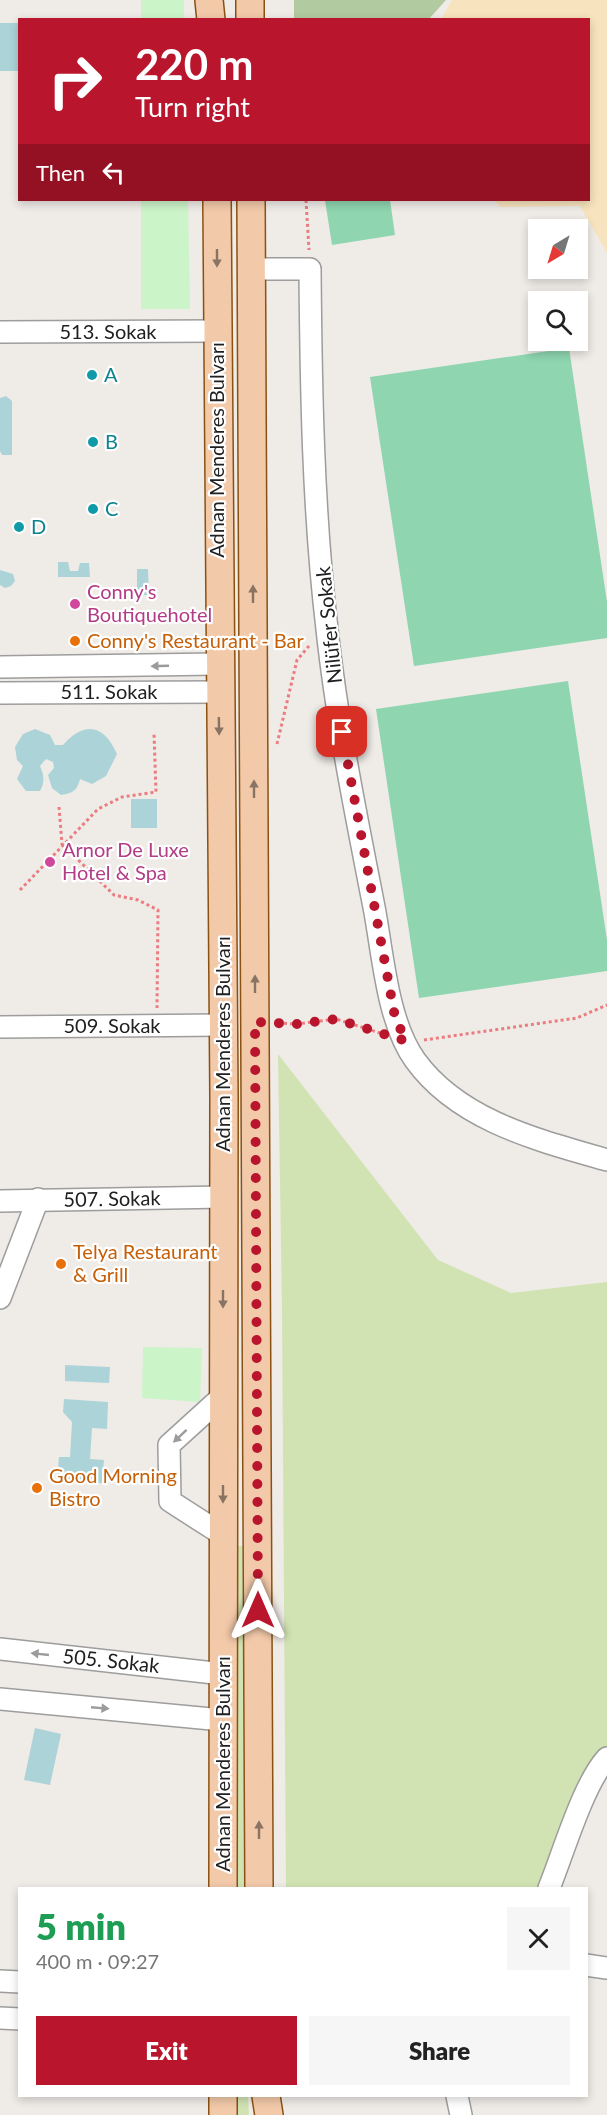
<!DOCTYPE html>
<meta charset="utf-8">
<style>
body{margin:0;font-family:Lato,sans-serif;background:#f6f6f6;color:#222;height:100vh;display:flex;flex-direction:column;font-size:22px;white-space:nowrap}
*{box-sizing:border-box;margin:0}
p{font-size:20px;color:#767676}
.icon{flex:none;width:33px;height:33px;fill:none;stroke:currentColor;stroke-width:2;stroke-linecap:round;stroke-linejoin:round}
.map{position:relative;flex:1;overflow:hidden}
.sheet{position:absolute;left:18px;top:1887px;width:570px;height:210px;display:flex;flex-direction:column;background:#fff;border-radius:0px;box-shadow:0 3px 9px #0003}
.sheet>*{flex:none}
.top-card{position:absolute;left:18px;top:18px;width:572px;height:183px;border-radius:0px;box-shadow:0 3px 9px #0003;background:#b9162d;color:#fff;overflow:hidden}
.needle{width:39px;rotate:218deg}
.controls{position:absolute;left:528px;top:219px;display:grid;gap:12px}
.controls a{display:grid;place-items:center;width:60px;height:60px;border-radius:0px;background:#fff;box-shadow:0 3px 9px #0003;font-size:30px}
.pin{position:absolute;display:grid;place-items:center;width:51px;height:51px;color:#fff;margin:-26px;border-radius:12px;box-shadow:0 3px 9px #0006}
.me{position:absolute;width:66px;margin:-33px;rotate:0deg;stroke-linejoin:round;filter:drop-shadow(0 0 4px #0008)}
.turn{display:flex;align-items:center;gap:21px;height:126px;padding:0 18px;font-size:27px}
.turn .icon{width:78px;height:78px;stroke-width:2.5}
.turn b{display:block;font-size:42px;line-height:51px}
.then{display:flex;align-items:center;height:57px;padding:0 18px;background:#0003;gap:12px;font-size:22px}
.round{display:grid;place-items:center;flex:none;width:63px;height:63px;border-radius:0px;background:#f6f6f6}
.overview{display:flex;align-items:center;justify-content:space-between;height:102px;padding:0 18px}
h1{font-size:36px;font-weight:800;line-height:45px;color:#1e9e55}
.primary-button{display:flex;gap:12px;margin-top:auto;padding:12px 18px}
.primary-button a{flex:1;height:69px;border-radius:0px;background:#b9162d;color:#fff;font-size:24px;font-weight:800;line-height:69px;text-align:center}
.primary-button a+a{background:#f6f6f6;color:#222}
.map>svg:first-child{display:block}
.grass{fill:#d1e3b3}
.forest{fill:#b2caa0}
.sand{fill:#f7e3bd}
.park{fill:#ccf4c9}
.pitch{fill:#8ed5b0}
.water{fill:#acd4d8}
.lines{fill:none;stroke-linecap:round;stroke-linejoin:round}
.minor-casing{stroke:#9d9d9d;stroke-width:24}
.major-casing{stroke:#8b5111;stroke-width:30}
.path{stroke:#eb7c80;stroke-width:3;stroke-dasharray:3 3;stroke-linecap:butt}
.minor{stroke:#fff;stroke-width:21}
.major{stroke:#f2c9a9;stroke-width:27}
.oneway{fill:#897464}
.oneway2{fill:#9b9b9b}
.route{stroke:#b9162d;stroke-width:10;stroke-dasharray:0 18}
.culture-dot{fill:#0f9aa8;stroke:#fff;stroke-width:2}
.hotel-dot{fill:#d1479c;stroke:#fff;stroke-width:2}
.food-dot{fill:#e8710a;stroke:#fff;stroke-width:2}
.labels{text-anchor:middle;stroke-width:4.5;stroke-linejoin:round;paint-order:stroke}
.street-label{font-size:20px;fill:#202020;stroke:#fff}
.culture-label{font-size:20px;fill:#0d838f;stroke:#fff;text-anchor:start}
.hotel-label{font-size:20px;fill:#b23c85;stroke:#fff;text-anchor:start}
.food-label{font-size:20px;fill:#c56008;stroke:#fff;text-anchor:start}
</style>
<div class="map">
<svg width="607" height="2115" viewBox="0 0 607 2115">
<rect width="100%" height="100%" fill="#efebe7"/>
<g class="grass">
<polygon points="278,1054 438,1260 511,1293 607,1282 607,1758 549,1888 286,1888 282,1309"/>
<polygon points="236,1546 246,1546 247,1888 235,1888"/>
<polygon points="235,2096 248,2096 249,2115 234,2115"/>
</g>
<polygon class="forest" points="294,0 446,0 428,20 294,19"/>
<polygon class="sand" points="452,0 607,0 607,253 580,206 500,207 494,200 588,200 588,20 441,19"/>
<g class="park">
<rect x="141" y="0" width="43" height="19"/>
<polygon points="141,200 188,200 190,309 141,309"/>
<polygon points="143,1347 202,1348 200,1402 142,1398"/>
</g>
<g class="pitch">
<polygon points="325,200 390,200 395,235 332,245"/>
<polygon points="569,348 607,602 607,638 414,666 370,377"/>
<polygon points="568,681 607,940 607,971 419,998 376,709"/>
</g>
<g class="water">
<rect x="0" y="23" width="19" height="48"/>
<polygon points="6,396 12,401 12,455 2,455 0,451 0,398"/>
<polygon points="58,562 68,562 70,571 78,571 80,563 89,563 90,577 58,577"/>
<polygon points="137,569 148,569 149,595 137,595"/>
<polygon points="0,570 13,574 15,581 11,586 5,588 0,585"/>
<path d="M35 729 50 735 55 745H63C84 721 104 724 117 754L106 776 92 784 80 779C77 791 73 793 61 795L52 788 48 775 54 768 53 762 46 759 40 766C44 775 45 782 40 791H26L17 779 23 766 17 760 15 747 23 734Z"/>
<rect x="131" y="799" width="26" height="29"/>
<polygon points="65,1365 110,1367 109,1383 65,1381"/>
<polygon points="64,1399 108,1402 107,1429 92,1428 90,1459 104,1460 102,1483 57,1481 59,1457 70,1457 72,1422 63,1412"/>
<polygon points="35,1728 61,1734 50,1785 24,1780"/>
</g>
<g class="lines">
<defs>
<g id="minor">
<path d="M252 269H310C311 389 313 510 327 629 337 722 356 815 374 907 383 954 387 1021 415 1060 459 1121 538 1140 607 1160"/>
<polyline points="0,332 217,331"/>
<polyline points="0,667 218,664"/>
<polyline points="0,693 219,692"/>
<polyline points="0,1027 223,1025"/>
<polyline points="0,1201 224,1197"/>
<polyline points="0,1298 38,1199"/>
<polyline points="223,1396 169,1445 170,1501 223,1535"/>
<polyline points="0,1649 223,1674"/>
<polyline points="0,1699 222,1720"/>
<path d="M549 1888C563 1854 583 1784 607 1758"/>
<polyline points="586,1965 607,1968"/>
<polyline points="0,1981 20,1982"/>
<polyline points="0,2018 20,2019"/>
<polyline points="457,2096 461,2115"/>
</g>
<g id="major">
<polyline points="209,0 211,20"/>
<polyline points="250,0 250,20"/>
<polyline points="217,200 224,1096 223,1888"/>
<polyline points="251,200 259,1888"/>
<polyline points="266,2096 269,2115"/>
<polyline points="223,2115 223,2096"/>
</g>
</defs>
<use href="#minor" class="minor-casing"/>
<use href="#major" class="major-casing"/>
<g class="path">
<polyline points="306,200 309,250"/>
<polyline points="277,744 297,660 309,646"/>
<polyline points="59,807 62,844 114,895 138,900 158,910 157,1008"/>
<polyline points="20,890 98,809 122,797 156,792 154,733"/>
<polyline points="278,1023 297,1024 336,1019 380,1033"/>
<polyline points="424,1040 577,1018 607,1005"/>
</g>
<use href="#minor" class="minor"/>
<use href="#major" class="major"/>
</g>
<defs><path id="oneway-solid" d="M-6-.8H1V-3.2L6.5 0L1 3.2V.8H-6Z" transform="scale(1.5)"/></defs>
<g class="oneway">
<use href="#oneway-solid" transform="translate(217 258) rotate(90)"/>
<use href="#oneway-solid" transform="translate(253 594) rotate(-90)"/>
<use href="#oneway-solid" transform="translate(219 726) rotate(89)"/>
<use href="#oneway-solid" transform="translate(254 789) rotate(-90)"/>
<use href="#oneway-solid" transform="translate(255 984) rotate(-90)"/>
<use href="#oneway-solid" transform="translate(223 1299) rotate(90)"/>
<use href="#oneway-solid" transform="translate(223 1494) rotate(90)"/>
<use href="#oneway-solid" transform="translate(259 1830) rotate(-90)"/>
</g>
<g class="oneway2">
<use href="#oneway-solid" transform="translate(160 666) rotate(178)"/>
<use href="#oneway-solid" transform="translate(180 1436) rotate(137)"/>
<use href="#oneway-solid" transform="translate(40 1654) rotate(-174)"/>
<use href="#oneway-solid" transform="translate(100 1708) rotate(5)"/>
</g>
<g class="lines">
<polyline class="route" points="258,1610 255,1022 297,1024 336,1019 406,1041 395,1017 342,732"/>
</g>
<g class="culture-dot">
<circle cx="92" cy="375" r="6"/>
<circle cx="93" cy="442" r="6"/>
<circle cx="93" cy="509" r="6"/>
<circle cx="19" cy="527" r="6"/>
</g>
<g class="hotel-dot">
<circle cx="75" cy="604" r="6"/>
<circle cx="50" cy="862" r="6"/>
</g>
<g class="food-dot">
<circle cx="75" cy="641" r="6"/>
<circle cx="61" cy="1264" r="6"/>
<circle cx="37" cy="1488" r="6"/>
</g>
<g class="labels">
<g class="street-label">
<text x="108" y="339">513. Sokak</text>
<text transform="translate(217 450) rotate(-90)" y="7">Adnan Menderes Bulvarı</text>
<text transform="translate(329 625) rotate(-96)" y="7">Nilüfer Sokak</text>
<text x="109" y="699">511. Sokak</text>
<text x="112" y="1033">509. Sokak</text>
<text transform="translate(223 1044) rotate(-90)" y="7">Adnan Menderes Bulvarı</text>
<text transform="translate(112 1199) rotate(-1)" y="7">507. Sokak</text>
<text transform="translate(111 1661) rotate(6)" y="7">505. Sokak</text>
<text transform="translate(223 1764) rotate(-90)" y="7">Adnan Menderes Bulvarı</text>
</g>
<g class="culture-label">
<text x="104" y="382">A</text>
<text x="105" y="449">B</text>
<text x="105" y="516">C</text>
<text x="31" y="534">D</text>
</g>
<g class="hotel-label">
<text x="87" y="599">Conny's<tspan x="87" dy="23">Boutiquehotel</tspan></text>
<text x="62" y="857">Arnor De Luxe<tspan x="62" dy="23">Hotel &amp; Spa</tspan></text>
</g>
<g class="food-label">
<text x="87" y="648">Conny's Restaurant - Bar</text>
<text x="73" y="1259">Telya Restaurant<tspan x="73" dy="23">&amp; Grill</tspan></text>
<text x="49" y="1483">Good Morning<tspan x="49" dy="23">Bistro</tspan></text>
</g>
</g>
</svg>
<div class="controls">
<a><svg class="needle" viewBox="-14 -14 28 28"><path d="M0-13l5 13h-10z" fill="#e53935"/><path d="M0 13l5-13h-10z" fill="#767676"/></svg></a>
<a><svg class="icon" aria-label="search" viewBox="0 0 24 24"><circle cx="10" cy="10" r="6"/><path d="M15 15l6 6"/></svg></a>
</div>
<div class="pin" style="left:342px;top:732px;background:#d93025"><svg class="icon" aria-label="arrive" viewBox="0 0 24 24"><path d="M6 21V4h12l-3 4 3 4H6"/></svg></div>
<svg class="me" style="left:258px;top:1610px" viewBox="-20 -20 40 40"><path d="M0-17L14 15 0 8-14 15z" fill="#b9162d" stroke="#fff" stroke-width="4"/></svg>
<div class="top-card">
<div class="turn"><svg class="icon" aria-label="right" viewBox="0 0 24 24"><path d="M7 20v-9h11M14 6l5 5-5 5"/></svg><div><b>220 m</b>Turn right</div></div>
<div class="then">Then<svg class="icon" aria-label="left" viewBox="0 0 24 24"><path d="M17 20v-9H6M10 6l-5 5 5 5"/></svg></div>
</div>
<section class="sheet">
<div class="overview"><div><h1>5 min</h1><p>400 m · 09:27</p></div><a class="round"><svg class="icon" aria-label="close" viewBox="0 0 24 24"><path d="M6 6l12 12M18 6L6 18"/></svg></a></div>
<div class="primary-button"><a>Exit</a><a>Share</a></div>
</section>
</div>
